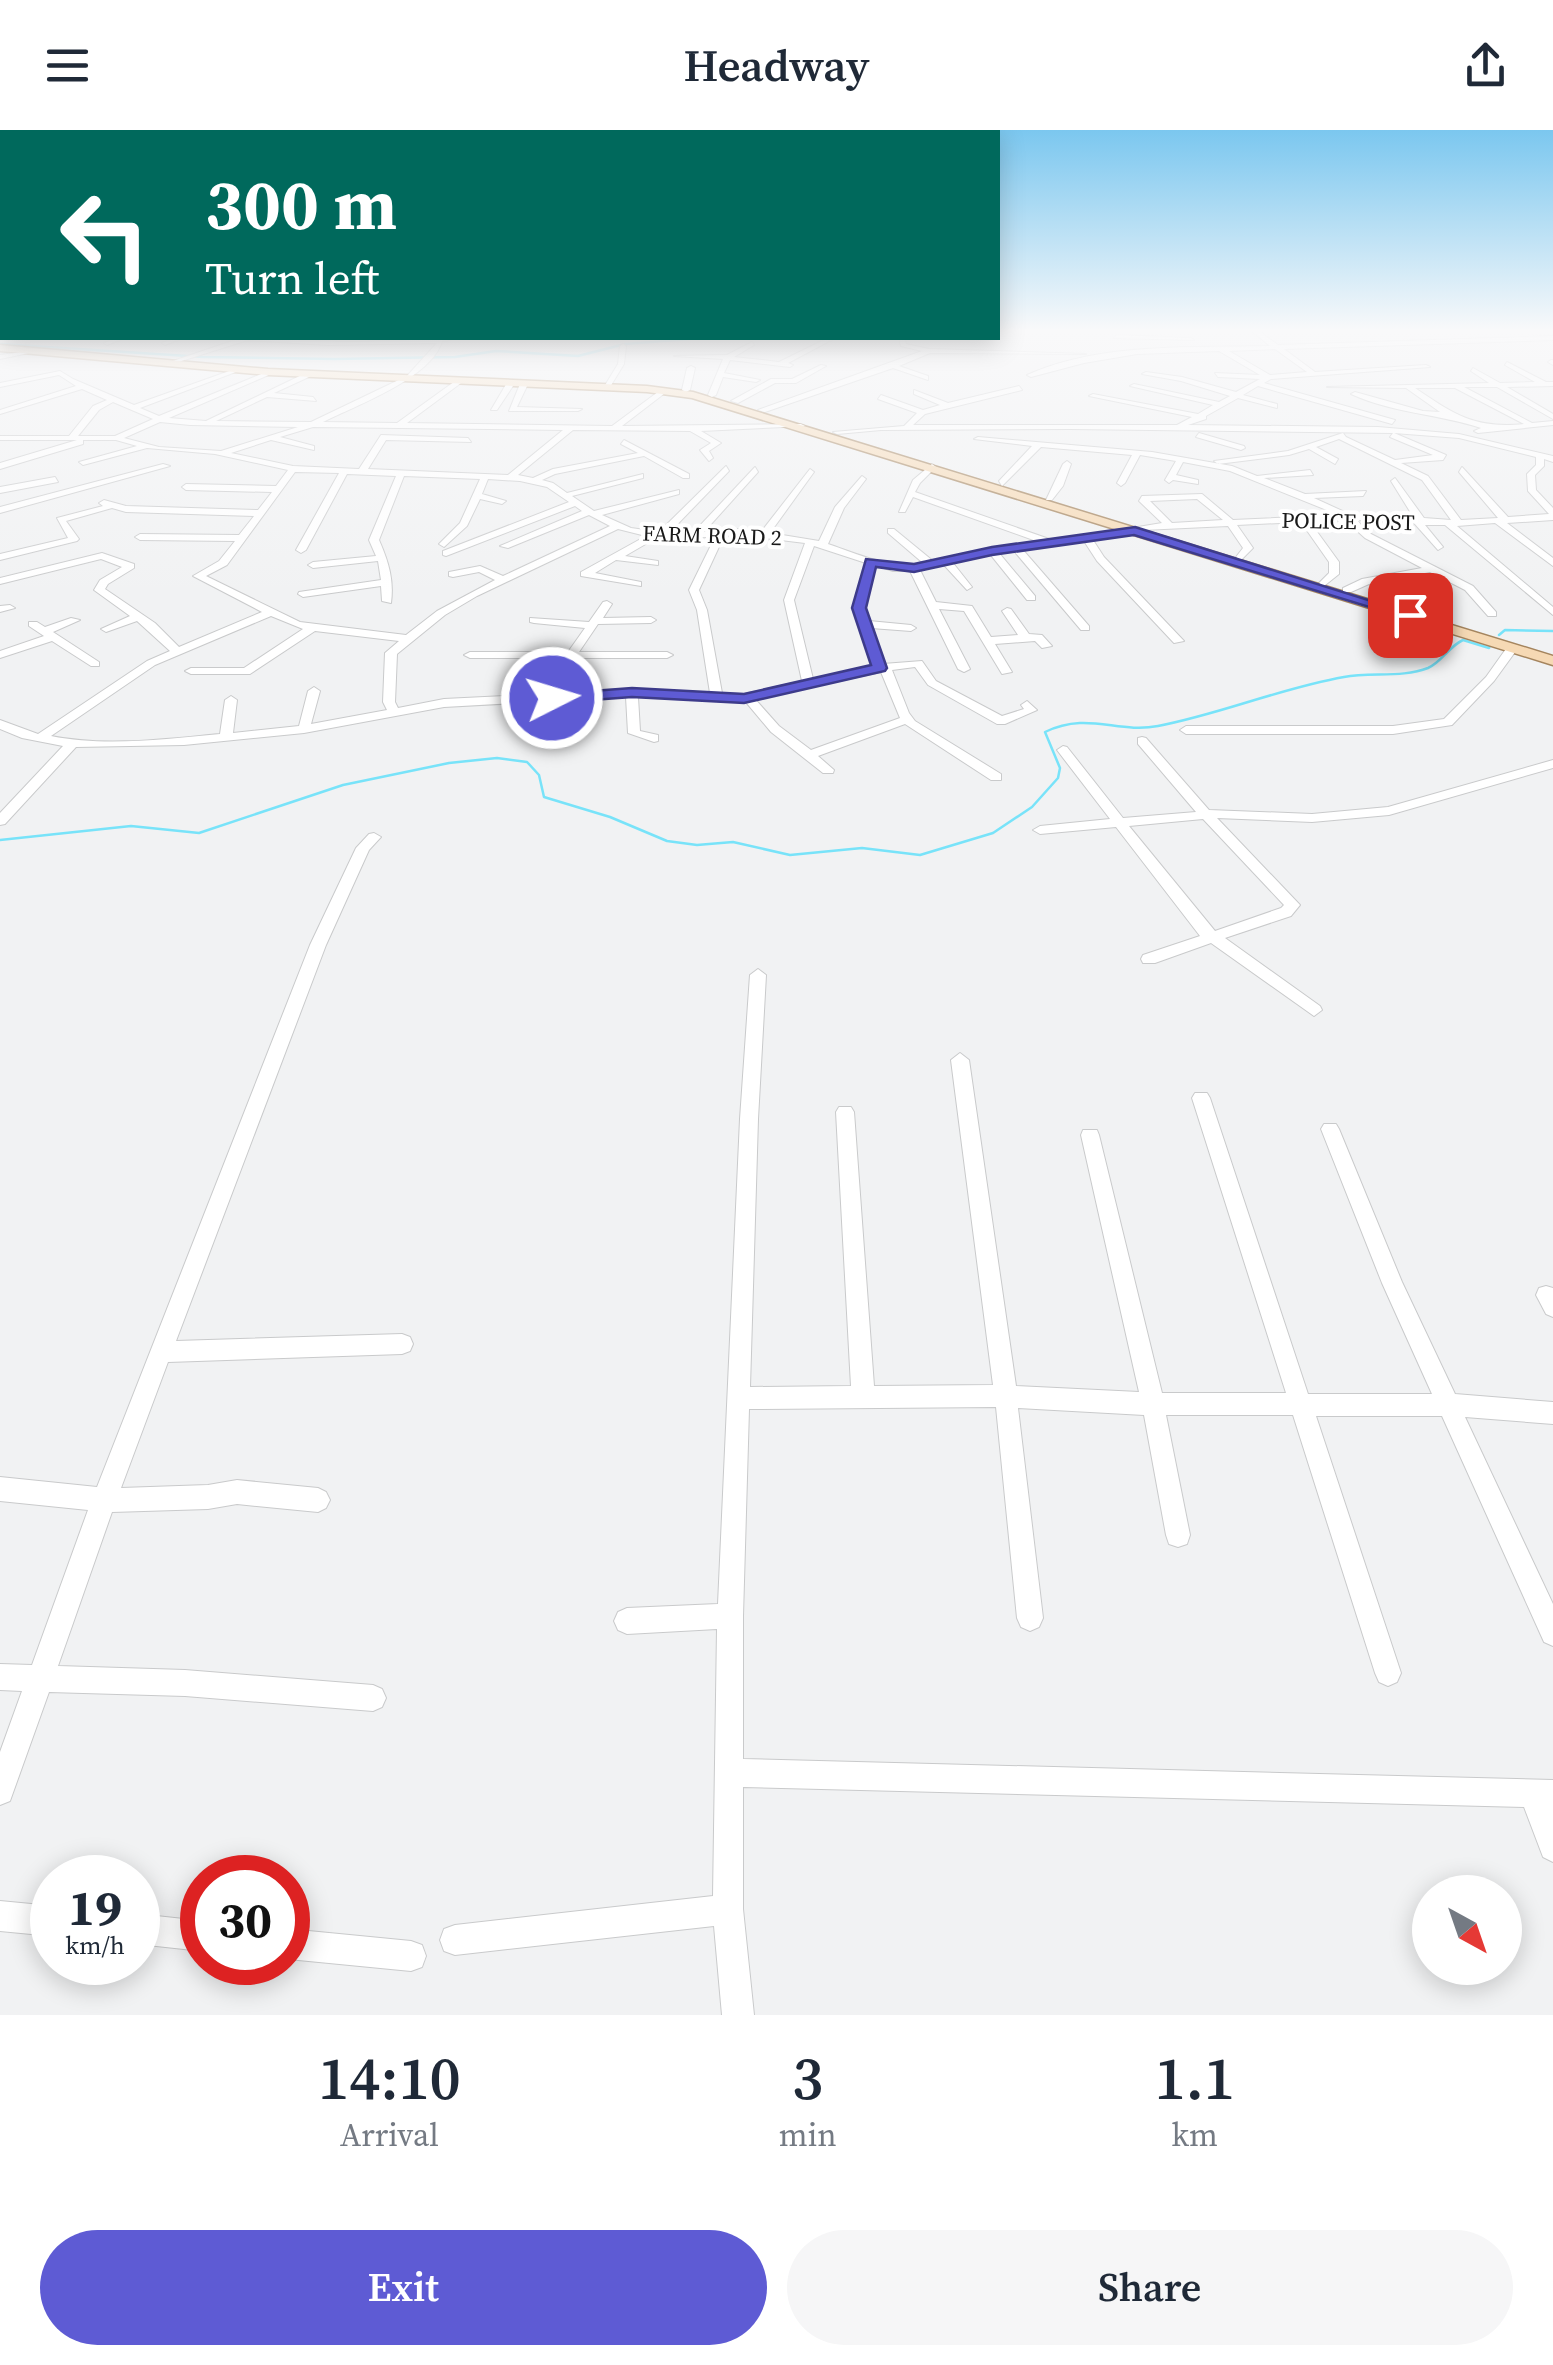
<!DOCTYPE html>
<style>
body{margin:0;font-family:"Source Serif 4",serif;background:#f6f6f7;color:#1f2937;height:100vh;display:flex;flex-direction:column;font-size:38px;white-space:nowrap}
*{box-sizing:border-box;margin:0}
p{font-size:32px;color:#747a83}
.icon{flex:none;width:55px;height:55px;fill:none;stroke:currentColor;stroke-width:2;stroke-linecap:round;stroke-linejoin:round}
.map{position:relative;height:1885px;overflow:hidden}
.details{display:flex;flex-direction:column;background:#fff;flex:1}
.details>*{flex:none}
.top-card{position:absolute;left:0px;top:0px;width:1000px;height:210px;box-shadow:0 5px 25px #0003;background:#00695c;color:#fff;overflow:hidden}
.needle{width:65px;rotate:140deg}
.controls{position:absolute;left:1412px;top:1745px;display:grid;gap:20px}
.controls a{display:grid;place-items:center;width:110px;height:110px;border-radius:50%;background:#fff;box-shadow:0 5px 25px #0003;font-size:50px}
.speed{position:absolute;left:30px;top:1725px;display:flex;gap:20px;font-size:50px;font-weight:700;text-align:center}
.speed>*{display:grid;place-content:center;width:130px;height:130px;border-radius:50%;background:#fff;box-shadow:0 5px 25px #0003;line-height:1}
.speed small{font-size:25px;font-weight:400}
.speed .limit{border:15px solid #d22;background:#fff;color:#111}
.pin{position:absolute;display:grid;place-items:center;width:85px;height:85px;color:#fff;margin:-42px;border-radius:20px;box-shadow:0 5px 15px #0006}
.me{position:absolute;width:110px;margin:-55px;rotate:85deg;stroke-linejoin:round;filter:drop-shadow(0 0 8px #0008)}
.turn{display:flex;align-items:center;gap:35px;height:210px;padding:0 40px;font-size:45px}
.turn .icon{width:130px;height:130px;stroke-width:2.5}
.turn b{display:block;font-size:70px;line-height:85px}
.eta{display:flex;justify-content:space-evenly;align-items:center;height:170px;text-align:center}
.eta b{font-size:60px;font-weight:600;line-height:70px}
.cta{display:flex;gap:20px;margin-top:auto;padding:20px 40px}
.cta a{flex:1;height:115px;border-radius:60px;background:#5e5bd4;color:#fff;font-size:40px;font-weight:600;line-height:115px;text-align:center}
.cta a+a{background:#f6f6f7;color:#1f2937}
header{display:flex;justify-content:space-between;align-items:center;height:130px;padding:0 40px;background:#fff;font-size:45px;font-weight:600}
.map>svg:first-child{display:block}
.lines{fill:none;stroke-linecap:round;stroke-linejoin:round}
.stream{stroke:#78e3f9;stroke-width:2.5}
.minor-casing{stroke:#c9cacb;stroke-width:2}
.major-casing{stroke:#a5855e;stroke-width:3}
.minor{fill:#fff;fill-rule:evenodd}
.major{fill:#f6d9b4;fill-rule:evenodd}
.route{fill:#5e5bd4;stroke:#3d3b8a;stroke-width:2.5}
.labels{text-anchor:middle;stroke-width:8;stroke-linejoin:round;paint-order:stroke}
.far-street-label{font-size:22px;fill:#1a1a1a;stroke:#fff}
</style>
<header><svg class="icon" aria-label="menu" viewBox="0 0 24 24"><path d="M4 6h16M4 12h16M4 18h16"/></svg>Headway<svg class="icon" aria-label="share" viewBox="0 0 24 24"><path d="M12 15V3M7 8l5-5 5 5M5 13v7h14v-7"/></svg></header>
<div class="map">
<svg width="1553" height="1885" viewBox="0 0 1553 1885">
<rect width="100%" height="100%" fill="#f1f2f3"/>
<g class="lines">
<g class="stream">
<polyline points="0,214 203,227 334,229 455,227 496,221 578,226 625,214 703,208"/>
<polyline points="1499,505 1505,500 1553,501"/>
<path d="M0 710 131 696 199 703 343 655 449 633 497 628 527 632 539 645 544 667 610 687 667 711 697 715 733 712 790 725 862 718 920 725 993 703 1032 677 1058 648 1060 638 1045 602C1088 581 1117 604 1158 596 1221 584 1281 558 1344 547 1371 542 1403 548 1428 538 1442 532 1448 517 1463 510L1489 518 1491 513"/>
</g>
<defs>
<g id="minor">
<path d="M1253 202H1260L1278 215 1553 206V210L1284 219 1315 242 1426 235 1430 237 1271 249 1264 253 1395 290 1392 294 1258 256 1243 265 1277 274V278L1238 268 1206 286V289L1188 295 1378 297 1459 304 1553 326V332L1544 329V336L1535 345 1536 360 1553 378V390L1507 393 1553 428V436L1495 393 1457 396 1553 477V485L1445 395H1425L1443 417 1438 420 1414 393 1356 390 1371 404 1473 456 1496 482V486H1488L1465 460 1430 442 1369 454 1351 462H1343V458L1362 449 1422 438 1365 408 1345 390 1310 392 1339 432V444L1324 456 1319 453 1329 443V432L1301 392 1237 395 1253 418 1241 430 1236 427 1243 418 1228 396 1143 400 1138 397 1162 393 1139 371 1142 366 1202 364 1233 390 1339 385 1230 341 1183 332 1176 345 1198 350V354L1173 350 1169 353 1165 350 1176 331 1140 325 1125 353 1121 356 1117 353 1132 325 1041 317 1002 356 999 351 1032 316 974 309 978 307 1152 322 1232 336 1257 346 1310 340 1313 345 1264 348 1305 364 1366 361 1363 366 1314 368 1349 384 1414 388 1391 351 1395 348 1424 388 1451 390 1422 350 1339 309 1316 317 1338 329 1335 334 1309 319 1289 325 1218 334 1214 331 1288 321 1343 303 1346 307 1395 330 1433 325 1390 307 1393 303 1070 299 881 300 837 304 833 302 904 296 917 283 878 269 881 265 923 280 940 275 914 264V260L948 273 1019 256 1022 260 925 284 913 295H1177L1192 287 1089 266 1093 264 1198 284 1213 275 1130 256 1134 254 1219 272 1230 266 1181 251 1142 244 1146 242 1182 247 1236 262 1260 249 1218 247 1215 243 1260 245 1219 221 1137 224 1084 233 1031 247 1027 245C1101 212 1191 218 1270 216ZM1275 219 1307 242 1270 245 1229 221ZM1394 303 1459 308 1536 327V335L1527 344 1528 361 1549 384 1508 387 1462 337 1459 342 1498 388 1461 390 1428 346 1401 333 1443 330 1446 325ZM1197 369 1223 390 1172 393 1150 371Z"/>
<polygon points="1116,205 1191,208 1194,210 1114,208"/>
<polygon points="0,206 9,208 0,210"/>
<polygon points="117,208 125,208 107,215 104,213"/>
<polygon points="175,208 183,208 165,215 162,213"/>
<path d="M241 208 354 212 462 208 442 211C432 248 357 275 323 292L397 293 458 249 461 253 407 293 612 296 662 259 665 263 622 296 801 294 805 296 701 301 721 313 709 321 713 328 709 331 700 320 711 313 690 301 573 300 518 345 533 348 553 339 638 323 621 314 624 310 689 344V348H683L644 326 555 344 542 350 553 353 567 363 643 344V348L572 366 594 381 679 360V364L602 385 631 398 659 402 726 336 729 341 668 404 693 403 755 337 758 342 704 402 739 399 761 402 810 339 814 342 770 403 819 411 835 377 862 346 866 349 844 378 828 414C858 424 891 440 923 433L888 403V399H894L933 431 1039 412 913 367 905 382H899L913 350 932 334 936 337 920 353 915 362 1052 410 1138 399 1140 401 1135 404 1093 410 1104 427 1184 511 1174 513 1097 431 1084 411 1023 420 1089 496V500H1081L1014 421 999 423 1035 466V470H1027L990 424 953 433 972 457 967 460 944 435 920 440 936 472 972 476 991 507 1018 505 1002 481 1007 478 1011 479 1029 504 1042 505 1052 516 1042 518 1035 511 995 514 1012 542 1002 544 964 481 939 479 970 539 964 542 958 539 910 441H893L875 435 864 478 869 491 911 495 916 498 911 501 871 498 883 534 922 531 936 551 1002 586 1024 579 1021 575 1027 571 1037 580 1005 594H997L928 555 915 537 892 540 909 583 915 591 1001 644V650H991L905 594 818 626 834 640 833 643H823L771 602 745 571 638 567 640 601 658 605V611L654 612 628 603 626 567 444 577 304 603 184 615 76 617 5 694 0 695V683L63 616 22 608 0 599V590L38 604 147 531 170 521 137 491 106 502 101 499 130 486 94 460 100 450 122 437 101 429 0 454V448L102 423 134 434V438L108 454 105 459 155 493 179 517 262 482 193 446 219 431 235 411 140 410 135 407 140 404 239 405 254 386 126 382 112 378 66 391 79 409 77 411 0 430V424L68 408 57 388 103 376 99 373 104 370 126 376 258 380 272 362 186 360 182 357 186 354 276 356 288 340 215 324 147 318 83 335 79 332 137 316 116 310H83V314L0 339V333L77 310H0V306H69L93 276 107 270 82 259 0 284V280L76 256 59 245 0 257V253L60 241 73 249 134 275 235 239 241 240 140 278 159 286 271 240V244L169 288 206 291 308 242 311 246 274 263 313 267 316 271 267 267 216 291 311 292 407 246 437 213 328 215 248 210 175 233 170 232ZM113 272 153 289 115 306H78L99 280ZM160 292 190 295 298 297 221 321 159 317 124 308ZM313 297 563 300 508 345 368 339 386 310 471 312 468 308 381 305 359 339 293 336 231 323 271 310 314 320V316L280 307ZM295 342 339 343 296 420 301 423 306 420 347 344 396 346 369 410 376 426 313 432 308 435 313 438 378 431 381 450 299 462 298 464 303 467 381 456 382 471 391 473C394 450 389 433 379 410L404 346 480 349 460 393 439 414 444 417 467 396 480 369 502 374 506 371 482 364 488 349 520 351 547 357 569 372 443 421V425L446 426 575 376 582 381 500 416 508 418 589 385 610 396 503 446 480 436 449 442V446L453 447 479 442 495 450 437 481 406 505 300 492 206 446 227 435ZM618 399 646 406 581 442V446L641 456V452L595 443 616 430 658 435V431L625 426 656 408 715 407 689 460 697 480 710 563 632 559 559 563 565 543 575 528H667L673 525 667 522H579L598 494 651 493 656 490 651 487 603 488 612 474 607 471 603 472 589 492 530 488V492L534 493 585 498 568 522H470L464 525 470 528H563L553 543 547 564 444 569 398 578 395 572 397 524 445 485 477 466ZM739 405 805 413 784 470 802 551 744 564 722 563 707 480 699 460 724 406ZM814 416 866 433 854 478 873 536 813 549 794 470ZM271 486 303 499 244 538H191L185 541 191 544H250L315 501 399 511 385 523 383 572 387 580 311 594 320 561 314 557 308 561 299 596 233 603 237 570 231 566 225 570 220 604C165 609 105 617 51 606L155 535ZM881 542 900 588 811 620 779 596 755 569Z"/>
<polygon points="828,208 835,208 788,233 793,235 790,237 730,230 724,243 760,250 756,252 723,247 716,265 712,267 708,265 723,229 674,226 727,225 752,212 754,215 734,227 779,232"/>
<polygon points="899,208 905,208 906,214 929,219 1086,224 930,223 899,236 928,246 928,250 893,238 765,282 758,280 922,221 901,216"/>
<polygon points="623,214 626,216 624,234 610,257 604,257 618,234 620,216"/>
<polygon points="29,221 29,223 0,229 0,225"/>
<polygon points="1551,230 1553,230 1553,235 1548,232"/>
<path d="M1507 232 1546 252H1553V256L1507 257 1553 284V289L1497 257H1464L1532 293 1553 291V295L1478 303 1474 301 1481 298C1439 284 1392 283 1351 264L1355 262 1423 281 1440 282 1406 258 1327 257 1489 253 1471 241 1473 238 1500 253 1535 252 1505 235ZM1415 258H1455L1524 294C1475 299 1455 285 1415 258Z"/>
<polygon points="821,235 826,236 796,253 775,253 738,273 731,271 771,249 792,249"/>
<polygon points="691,236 695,238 690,260 686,262 682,260 687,238"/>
<polygon points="508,251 515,253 497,280 491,280"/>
<polygon points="524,252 528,254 517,277 582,279 578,281 509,281 520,254"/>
<polygon points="1199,303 1244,316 1245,318 1241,320 1196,307"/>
<polygon points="1067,331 1071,334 1063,356 1052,370 1046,370 1063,334"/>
<polygon points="163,334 170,336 0,383 0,377"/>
<polygon points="55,347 58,352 0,363 0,357"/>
<polygon points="0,476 10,475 15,478 0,482"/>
<polygon points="71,488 80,490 53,502 99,532 99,536 91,536 52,511 0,528 0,521 44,506 29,496 29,492 37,492 45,497"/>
<polygon points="1508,516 1518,518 1494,551 1452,595 1393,604 1186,604 1180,600 1186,596 1393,596 1444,589 1486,547"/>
<path d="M1142 607 1146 608 1209 680 1312 684 1388 677 1553 630V638L1389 685 1312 692 1217 688 1300 775 1291 786 1225 808 1320 876 1322 880 1314 886 1211 813 1155 833H1143L1141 829 1143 825 1200 806 1116 697 1040 704 1033 700 1040 696 1110 689 1057 620 1063 616 1067 617 1123 688 1196 682 1138 614V608ZM1203 689 1284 775 1281 778 1215 801 1129 696Z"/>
<polygon points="374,703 381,707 369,720 326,815 176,1211 402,1204 410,1207 413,1214 410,1221 402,1224 168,1232 121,1358 208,1355 237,1350 318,1358 326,1362 330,1370 326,1378 318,1382 237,1374 208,1379 112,1382 58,1536 185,1540 373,1555 382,1559 386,1568 382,1577 373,1581 185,1566 49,1562 10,1671 0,1675 0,1622 22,1561 0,1560 0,1534 32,1535 88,1380 0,1371 0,1347 97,1357 310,815 356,718 369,704"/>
<polygon points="758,839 766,845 758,989 750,1257 851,1256 836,982 839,977 851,977 854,982 874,1256 993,1255 951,930 960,923 969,930 1016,1256 1139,1262 1081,1005 1083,1000 1097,1000 1099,1005 1162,1263 1286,1263 1192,968 1195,963 1207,963 1210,968 1308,1264 1432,1264 1382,1153 1321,999 1324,994 1336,994 1339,999 1402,1152 1455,1264 1553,1272 1553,1294 1465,1287 1553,1474 1553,1516 1544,1512 1442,1286 1316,1286 1401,1543 1397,1552 1388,1556 1379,1552 1375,1543 1293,1285 1166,1285 1190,1405 1187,1414 1178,1417 1169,1414 1166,1405 1144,1285 1018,1278 1043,1488 1039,1497 1030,1501 1021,1497 1017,1488 996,1277 749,1279 743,1486 743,1629 1553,1650 1553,1732 1543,1727 1524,1677 743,1657 743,1779 754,1885 722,1885 714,1796 455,1825 444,1821 440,1810 444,1799 455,1795 713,1766 717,1499 627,1504 618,1500 614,1491 618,1482 627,1478 718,1474 740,989 750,845"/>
<polygon points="1546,1156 1553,1158 1553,1187 1546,1184 1536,1165 1539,1158"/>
<polygon points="0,1771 52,1776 52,1806 0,1801"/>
<polygon points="138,1784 202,1791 202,1821 138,1814"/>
<polygon points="288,1799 411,1811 422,1815 426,1826 422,1837 411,1841 288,1829"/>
</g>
<polygon id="major" points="0,215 268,239 647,256 693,262 1553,526 1553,535 692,268 647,262 268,245 0,221"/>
</defs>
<use href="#minor" class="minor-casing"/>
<use href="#major" class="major-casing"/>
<use href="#minor" class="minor"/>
<use href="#major" class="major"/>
</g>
<linearGradient id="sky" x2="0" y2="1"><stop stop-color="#7bc7ef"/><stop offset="0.43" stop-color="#f9f9fa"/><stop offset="1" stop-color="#f9f9fa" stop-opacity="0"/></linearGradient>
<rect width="1553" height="466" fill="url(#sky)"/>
<polygon class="route" points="1135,397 1416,485 1405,488 1134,405 992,425 914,442 876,437 866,478 887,538 885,541 744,573 632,567 552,573 544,568 552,564 632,558 744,564 871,535 852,478 866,429 914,434 992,417"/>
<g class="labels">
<g class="far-street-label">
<text transform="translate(1348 391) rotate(1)" y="8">POLICE POST</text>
<text transform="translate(712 405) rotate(2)" y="8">FARM ROAD 2</text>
</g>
</g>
</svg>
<div class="controls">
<a><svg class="needle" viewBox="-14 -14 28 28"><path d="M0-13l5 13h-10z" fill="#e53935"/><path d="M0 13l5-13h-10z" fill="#747a83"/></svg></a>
</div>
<div class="speed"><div>19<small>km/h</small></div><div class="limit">30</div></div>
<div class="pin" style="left:1410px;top:485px;background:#d93025"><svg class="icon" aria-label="arrive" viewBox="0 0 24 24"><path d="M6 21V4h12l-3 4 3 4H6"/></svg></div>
<svg class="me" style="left:552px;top:568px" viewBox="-20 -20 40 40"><circle r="17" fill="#5e5bd4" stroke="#fff" stroke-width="3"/><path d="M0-11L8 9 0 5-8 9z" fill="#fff"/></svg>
<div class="top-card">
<div class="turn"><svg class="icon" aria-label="left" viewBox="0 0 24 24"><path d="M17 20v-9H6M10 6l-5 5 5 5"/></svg><div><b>300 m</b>Turn left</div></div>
</div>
</div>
<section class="details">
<div class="eta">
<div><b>14:10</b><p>Arrival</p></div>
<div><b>3</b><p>min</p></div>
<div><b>1.1</b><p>km</p></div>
</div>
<div class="cta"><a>Exit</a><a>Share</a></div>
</section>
